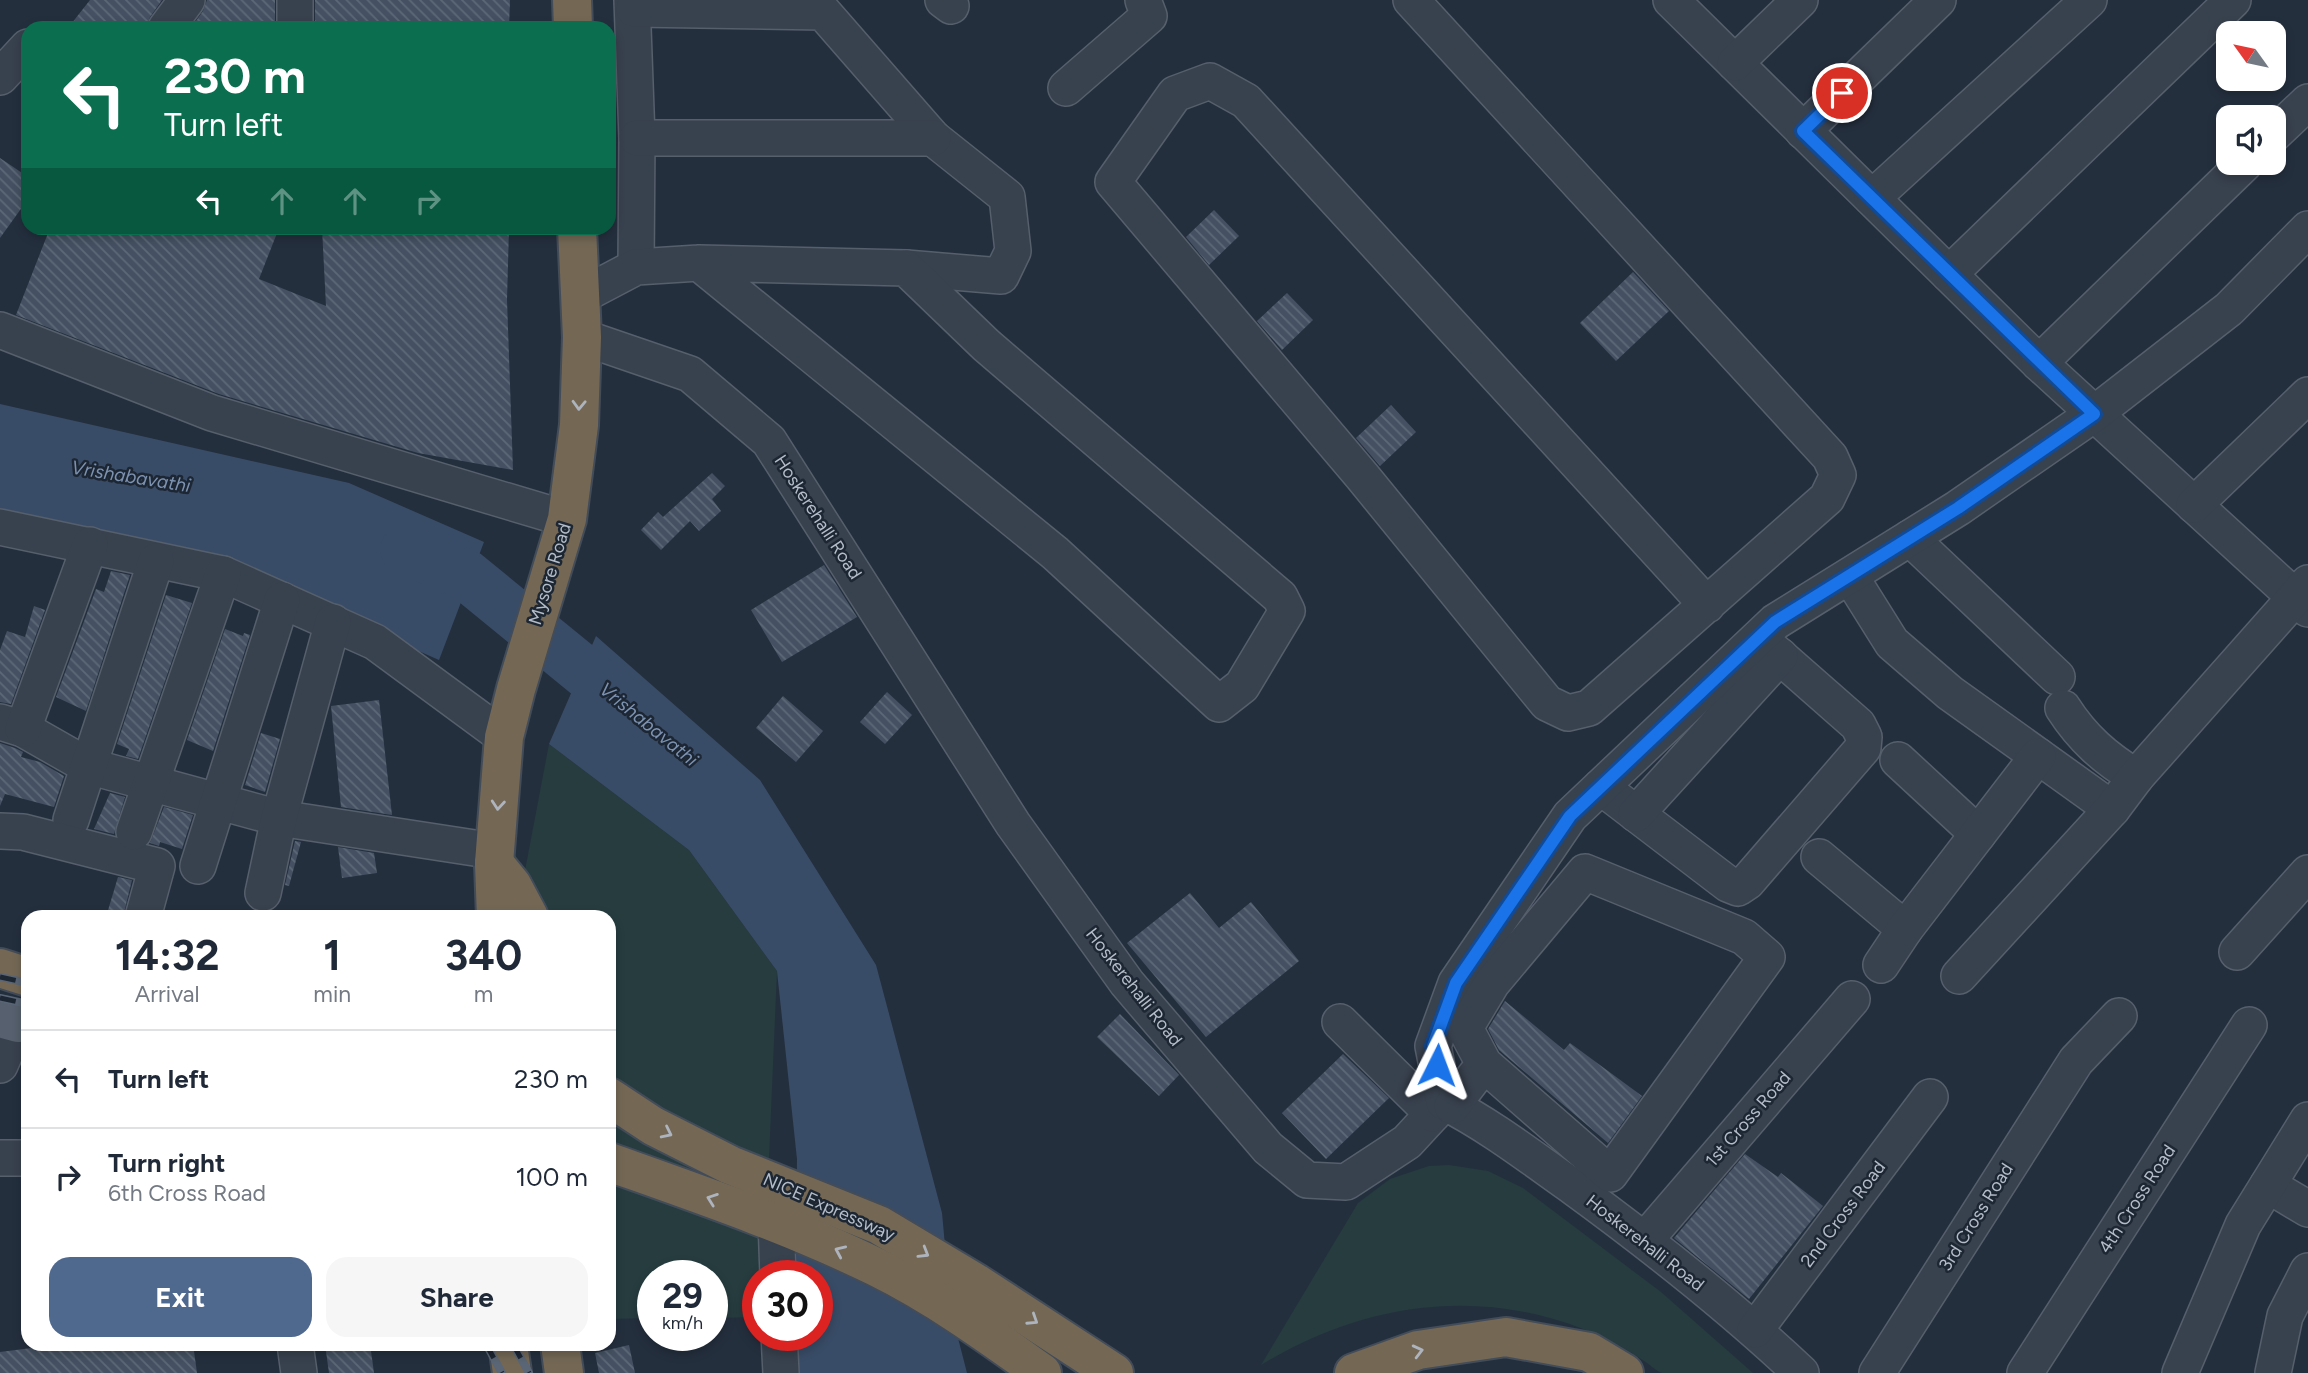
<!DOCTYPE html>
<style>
body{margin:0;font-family:Figtree,sans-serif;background:#f6f6f7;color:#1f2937;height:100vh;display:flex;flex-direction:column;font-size:26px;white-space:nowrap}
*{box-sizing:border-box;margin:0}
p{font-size:23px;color:#747a83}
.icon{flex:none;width:38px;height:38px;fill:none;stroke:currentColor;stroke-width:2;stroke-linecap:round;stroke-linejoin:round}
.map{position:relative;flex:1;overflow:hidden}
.details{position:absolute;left:21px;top:910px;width:595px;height:441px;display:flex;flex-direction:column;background:#fff;border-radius:21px;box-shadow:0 4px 10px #0003}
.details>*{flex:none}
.hud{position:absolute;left:21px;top:21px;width:595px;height:214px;border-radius:21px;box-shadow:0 4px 10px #0003;background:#0b6e4f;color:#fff;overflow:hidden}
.needle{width:46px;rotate:303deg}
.buttons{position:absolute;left:2216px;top:21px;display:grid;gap:14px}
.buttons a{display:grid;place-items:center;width:70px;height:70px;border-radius:14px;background:#fff;box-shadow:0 4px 10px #0003;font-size:35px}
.speed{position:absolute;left:637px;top:1260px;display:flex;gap:14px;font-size:35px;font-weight:700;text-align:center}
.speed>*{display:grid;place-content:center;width:91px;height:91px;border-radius:50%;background:#fff;box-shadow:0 4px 10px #0003;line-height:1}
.speed small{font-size:18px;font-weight:400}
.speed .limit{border:10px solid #d22;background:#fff;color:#111}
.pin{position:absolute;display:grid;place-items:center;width:60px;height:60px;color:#fff;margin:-30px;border:4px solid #fff;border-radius:50%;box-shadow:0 2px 7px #0007}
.me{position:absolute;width:77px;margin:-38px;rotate:3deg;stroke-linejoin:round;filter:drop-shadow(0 0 5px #0008)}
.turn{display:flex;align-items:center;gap:24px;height:147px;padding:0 28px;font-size:32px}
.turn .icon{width:91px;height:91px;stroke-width:2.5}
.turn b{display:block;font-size:49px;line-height:60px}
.lanes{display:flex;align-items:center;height:66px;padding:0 28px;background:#0003;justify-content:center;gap:35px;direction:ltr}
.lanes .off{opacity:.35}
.eta{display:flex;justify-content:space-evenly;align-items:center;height:119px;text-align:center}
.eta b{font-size:42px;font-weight:700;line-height:49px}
.primary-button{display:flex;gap:14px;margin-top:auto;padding:14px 28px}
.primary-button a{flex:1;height:80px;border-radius:21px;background:#4f688e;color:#fff;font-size:28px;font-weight:700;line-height:80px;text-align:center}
.primary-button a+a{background:#f6f6f7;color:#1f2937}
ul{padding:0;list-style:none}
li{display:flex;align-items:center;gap:21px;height:98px;padding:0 28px;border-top:2px solid #e0e1e3}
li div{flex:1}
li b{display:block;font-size:26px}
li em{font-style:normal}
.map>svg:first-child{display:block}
.grass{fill:#263c3f}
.water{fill:#394c67}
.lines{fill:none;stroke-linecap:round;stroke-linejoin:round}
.river{stroke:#394c67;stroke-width:51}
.building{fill:url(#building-back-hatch)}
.minor-casing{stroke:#565f6c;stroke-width:38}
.major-casing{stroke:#414a57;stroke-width:42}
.highway-casing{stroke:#434c59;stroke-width:42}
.minor{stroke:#38414e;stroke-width:35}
.major{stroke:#56606e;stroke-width:38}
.highway{stroke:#746855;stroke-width:38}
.rail-casing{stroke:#5a6575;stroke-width:8}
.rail{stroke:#1d2633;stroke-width:5;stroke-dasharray:16;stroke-linecap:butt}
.oneway{stroke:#aeb4bd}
.route-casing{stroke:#114b97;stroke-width:18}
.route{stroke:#1a73e8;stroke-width:12}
.labels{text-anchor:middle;stroke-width:5;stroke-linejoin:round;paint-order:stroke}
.street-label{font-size:18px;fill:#b4bcc9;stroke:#1d2633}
.water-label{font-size:19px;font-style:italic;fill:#7c92b1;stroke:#1d2633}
</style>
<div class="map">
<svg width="2308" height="1373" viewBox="0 0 2308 1373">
<defs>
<pattern id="building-back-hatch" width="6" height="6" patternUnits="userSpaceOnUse" patternTransform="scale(1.75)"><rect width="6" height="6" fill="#455162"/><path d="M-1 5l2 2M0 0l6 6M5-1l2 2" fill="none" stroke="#5d6877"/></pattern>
</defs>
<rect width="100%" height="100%" fill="#242f3e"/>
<g class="grass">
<polygon points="549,744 689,850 777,971 764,1276 758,1276 758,1317 712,1318 712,1276 653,1276 653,1318 609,1319 609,917 523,917 520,897"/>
<path d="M1449 1165 1488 1171 1523 1188 1661 1292 1753 1373C1735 1373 1674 1373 1662 1373 1656 1371 1649 1364 1644 1361 1625 1348 1604 1337 1583 1329 1473 1286 1359 1305 1261 1365L1358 1203 1390 1179 1429 1166Z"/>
</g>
<g class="water">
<polygon points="0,404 349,483 484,542 439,660 224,565 0,511"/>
<polygon points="596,636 760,780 876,965 942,1213 951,1311 967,1373 796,1373 796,1335 817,1335 817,1276 796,1276 797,1159 777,971 689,850 549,744"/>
</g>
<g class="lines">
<polyline class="river" points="406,550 465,574 634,712"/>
</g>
<g class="building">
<polygon points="90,0 162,0 150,17 146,28 68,28"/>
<polygon points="207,0 275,0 275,28 191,28 203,11"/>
<polygon points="315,0 510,0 509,28 315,28"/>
<polygon points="0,158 28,177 28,199 0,238"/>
<polygon points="1214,210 1239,236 1209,265 1186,237"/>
<polygon points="50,228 279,228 259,279 326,306 322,228 509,228 507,300 513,470 418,453 219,394 16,315"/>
<polygon points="1633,272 1669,311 1616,361 1580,323"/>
<polygon points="1287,293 1313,320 1282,350 1257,321"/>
<polygon points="1391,405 1416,432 1380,466 1356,438"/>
<polygon points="712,473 725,486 712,499 721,511 699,531 690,521 661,550 641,530 658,512 663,517"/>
<polygon points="824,565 857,617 782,662 751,610"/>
<polygon points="111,571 130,575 86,711 56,697 96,589 104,592"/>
<polygon points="166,595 192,603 138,759 126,756 129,749 117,744"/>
<polygon points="34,606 45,610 11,704 0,702 0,650 7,631 25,637"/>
<polygon points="225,629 243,636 244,633 250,635 213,751 187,740"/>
<polygon points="887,692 912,715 885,744 860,722"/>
<polygon points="783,696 823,731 796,762 756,728"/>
<polygon points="379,700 392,815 341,807 331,706"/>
<polygon points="261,733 280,739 265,792 245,785"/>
<polygon points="0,743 15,748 23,752 21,757 40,762 64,776 54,807 5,794 0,806"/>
<polygon points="110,793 125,797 114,834 94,829"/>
<polygon points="164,807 193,815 182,849 160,842 159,846 150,843"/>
<polygon points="295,841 301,842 289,886 285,885"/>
<polygon points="338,847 374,853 377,873 342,878"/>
<polygon points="118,877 132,880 123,917 106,917"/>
<polygon points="1190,893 1219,928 1251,902 1299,961 1206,1037 1127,943"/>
<polygon points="1505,1001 1564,1050 1570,1043 1642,1096 1608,1143 1499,1050 1488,1029"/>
<polygon points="1120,1014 1179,1075 1159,1096 1097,1037"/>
<polygon points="1343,1054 1389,1098 1326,1159 1282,1113"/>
<polygon points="1745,1154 1778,1177 1781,1173 1823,1206 1749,1299 1674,1238"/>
<polygon points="63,1344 193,1344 197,1373 0,1373 0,1352"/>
<polygon points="325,1344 370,1344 374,1373 329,1373"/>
<polygon points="629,1345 635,1373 599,1373 595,1353"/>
</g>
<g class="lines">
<defs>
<g id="minor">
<polyline points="632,0 637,138 636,267"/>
<polyline points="943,0 951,6"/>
<polyline points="1411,0 1830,457 1838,475 1827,498 1589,708 1568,713 1547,703 1362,476 1113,182 1175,94 1210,81 1246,101 1707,605"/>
<polyline points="1671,0 2039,363 2308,609"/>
<polyline points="634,9 823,12 933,138 1007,197 1013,251 1001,276 906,268"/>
<polyline points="166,28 187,0"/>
<polyline points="295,28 295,0"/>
<polyline points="1735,63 1800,0"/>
<polyline points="0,77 28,47"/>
<polyline points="1066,88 1149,16 1143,0"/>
<polyline points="1803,131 1938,0"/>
<polyline points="2273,135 2308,102"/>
<polyline points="637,138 933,138"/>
<polyline points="1872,198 2089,0"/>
<polyline points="1949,274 2233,0"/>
<polyline points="579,297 636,267 699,263 906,268 986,345 1280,597 1287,611 1242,686 1219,704 1055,553 699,263"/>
<polyline points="0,330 212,413 567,519"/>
<path d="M582 337 690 374 769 441 1013 824 1127 983 1268 1148 1307 1180 1346 1182 1407 1142 1444 1102C1489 1125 1528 1155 1569 1184 1650 1243 1728 1304 1801 1373"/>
<polyline points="2039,363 2245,163"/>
<polyline points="2194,505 2308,395"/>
<polyline points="0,527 223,574 375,642 504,737"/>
<polyline points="1910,538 2057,677"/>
<polyline points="1850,576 1892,643 1950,693 2112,809"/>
<path d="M2063 708C2083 739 2105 758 2136 777"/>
<polyline points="0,722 23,729 88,766 279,818 494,851"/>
<polyline points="23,729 90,545"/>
<polyline points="1898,760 1978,834"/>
<polyline points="1601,787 1728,884 1738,888 1747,882 1863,748 1864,737 1858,725 1759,638"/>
<polyline points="1636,814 1780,656"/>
<polyline points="71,820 156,561"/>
<polyline points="0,831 23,832 157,866 143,917"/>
<polyline points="134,832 223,574"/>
<polyline points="1819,857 1905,929"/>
<polyline points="198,866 282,600"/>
<polyline points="263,893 279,818 333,622"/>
<polyline points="2237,952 2308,873"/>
<polyline points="1881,965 1905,929 2038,756"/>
<polyline points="1959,976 2112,809 2136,777 2308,583"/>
<polyline points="1340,1022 1433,1114"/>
<polyline points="0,1065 18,1023"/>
<polyline points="1444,1102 1433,1046 1456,983 1570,816 1775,622 1958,508 2094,414 2229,309 2308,229"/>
<polyline points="1452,1106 1484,1064 1465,1028 1492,983 1585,872 1744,937 1767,957 1610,1174 1484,1064"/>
<polyline points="0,1158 28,1158"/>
<polyline points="2268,1185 2308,1209"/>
<polyline points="776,1221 778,1276"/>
<polyline points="1645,1240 1852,999"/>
<polyline points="1755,1330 1930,1097"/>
<polyline points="779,1335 781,1373"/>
<polyline points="295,1344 299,1373"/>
<polyline points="1877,1373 2076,1061 2119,1016"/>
<polyline points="2025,1373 2249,1025"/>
<polyline points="2180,1373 2243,1225 2308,1120"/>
<polyline points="2273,1373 2285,1316 2308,1271"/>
</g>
<polyline id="major" points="0,1018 18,1023 28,1021"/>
<g id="highway">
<polyline points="572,0 573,28"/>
<polyline points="494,863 512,885 529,917"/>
<polyline points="496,917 494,863 504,737 516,689 567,519 579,425 582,337 577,228"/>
<polyline points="0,968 28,977"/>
<polyline points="609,1097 653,1126 730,1165 879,1225 976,1283 1114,1373"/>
<path d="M609 1162C699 1194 790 1225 876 1267 935 1296 989 1335 1042 1373"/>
<polyline points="508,1344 512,1373"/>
<polyline points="560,1344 564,1373"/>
<polyline points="1354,1373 1418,1350 1506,1337 1589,1352 1624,1373"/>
</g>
</defs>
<use href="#minor" class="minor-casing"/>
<use href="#major" class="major-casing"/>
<use href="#highway" class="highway-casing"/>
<use href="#minor" class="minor"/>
<use href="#major" class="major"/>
<use href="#highway" class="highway"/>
<defs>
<g id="rail">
<polyline points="0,977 28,983"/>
<polyline points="0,998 28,1004"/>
<polyline points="486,1344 502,1373"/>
<polyline points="513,1344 529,1373"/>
</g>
</defs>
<use href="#rail" class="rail-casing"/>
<use href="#rail" class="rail"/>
</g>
<defs><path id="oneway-chevron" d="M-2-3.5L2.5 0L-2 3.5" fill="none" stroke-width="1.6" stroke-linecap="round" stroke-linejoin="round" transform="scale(1.75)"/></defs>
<g class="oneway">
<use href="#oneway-chevron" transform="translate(579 405) rotate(92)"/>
<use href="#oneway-chevron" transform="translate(498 805) rotate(95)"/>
<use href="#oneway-chevron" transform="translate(667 1133) rotate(26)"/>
<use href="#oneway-chevron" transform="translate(712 1199) rotate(-160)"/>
<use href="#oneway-chevron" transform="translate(840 1251) rotate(-156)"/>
<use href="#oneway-chevron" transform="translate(924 1253) rotate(31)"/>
<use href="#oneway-chevron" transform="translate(1033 1320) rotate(33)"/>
<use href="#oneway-chevron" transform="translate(1418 1351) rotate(-14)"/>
</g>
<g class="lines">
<defs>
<polyline id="route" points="1437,1065 1433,1046 1456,983 1570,816 1775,622 1958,508 2094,414 1803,131 1842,93"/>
</defs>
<use href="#route" class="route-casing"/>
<use href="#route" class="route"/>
</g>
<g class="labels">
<g class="street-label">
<text transform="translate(818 517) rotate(57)" y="6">Hoskerehalli Road</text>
<text transform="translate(550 574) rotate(-73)" y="6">Mysore Road</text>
<text transform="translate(1134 987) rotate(52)" y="6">Hoskerehalli Road</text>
<text transform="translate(1748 1119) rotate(-49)" y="6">1st Cross Road</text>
<text transform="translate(2137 1199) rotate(-57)" y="6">4th Cross Road</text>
<text transform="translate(829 1207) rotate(24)" y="6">NICE Expressway</text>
<text transform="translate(1843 1214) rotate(-53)" y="6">2nd Cross Road</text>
<text transform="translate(1976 1217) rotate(-58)" y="6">3rd Cross Road</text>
<text transform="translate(1645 1243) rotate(38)" y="6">Hoskerehalli Road</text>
</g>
<g class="water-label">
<text transform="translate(131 476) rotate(9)" y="7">Vrishabavathi</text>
<text transform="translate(649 724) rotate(39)" y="7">Vrishabavathi</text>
</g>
</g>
</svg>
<div class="buttons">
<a><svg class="needle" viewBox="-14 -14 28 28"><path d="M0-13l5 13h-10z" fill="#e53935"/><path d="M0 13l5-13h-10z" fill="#747a83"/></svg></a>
<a><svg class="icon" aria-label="sound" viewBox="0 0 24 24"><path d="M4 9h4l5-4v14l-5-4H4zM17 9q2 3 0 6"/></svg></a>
</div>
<div class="speed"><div>29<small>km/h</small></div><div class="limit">30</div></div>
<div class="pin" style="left:1842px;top:93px;background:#d93025"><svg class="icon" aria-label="arrive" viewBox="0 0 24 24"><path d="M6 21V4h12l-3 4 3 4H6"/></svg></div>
<svg class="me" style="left:1437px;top:1065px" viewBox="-20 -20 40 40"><path d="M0-17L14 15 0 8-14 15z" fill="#1a73e8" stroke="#fff" stroke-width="4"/></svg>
<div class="hud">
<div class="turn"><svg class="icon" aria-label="left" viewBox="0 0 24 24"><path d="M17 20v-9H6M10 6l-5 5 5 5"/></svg><div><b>230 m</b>Turn left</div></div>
<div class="lanes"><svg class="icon" aria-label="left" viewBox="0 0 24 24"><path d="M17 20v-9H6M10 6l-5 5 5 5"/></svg><svg class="icon off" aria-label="ahead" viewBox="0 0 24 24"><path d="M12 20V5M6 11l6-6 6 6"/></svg><svg class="icon off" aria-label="ahead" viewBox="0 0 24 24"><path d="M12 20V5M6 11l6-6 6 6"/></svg><svg class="icon off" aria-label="right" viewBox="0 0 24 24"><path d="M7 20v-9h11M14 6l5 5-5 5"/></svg></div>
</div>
<section class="details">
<div class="eta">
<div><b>14:32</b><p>Arrival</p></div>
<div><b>1</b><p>min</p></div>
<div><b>340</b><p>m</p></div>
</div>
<ul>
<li><svg class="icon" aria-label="left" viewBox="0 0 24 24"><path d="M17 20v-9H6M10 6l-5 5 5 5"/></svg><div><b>Turn left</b></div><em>230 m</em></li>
<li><svg class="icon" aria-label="right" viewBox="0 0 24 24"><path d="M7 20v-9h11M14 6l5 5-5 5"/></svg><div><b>Turn right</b><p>6th Cross Road</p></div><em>100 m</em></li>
</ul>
<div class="primary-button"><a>Exit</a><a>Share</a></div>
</section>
</div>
